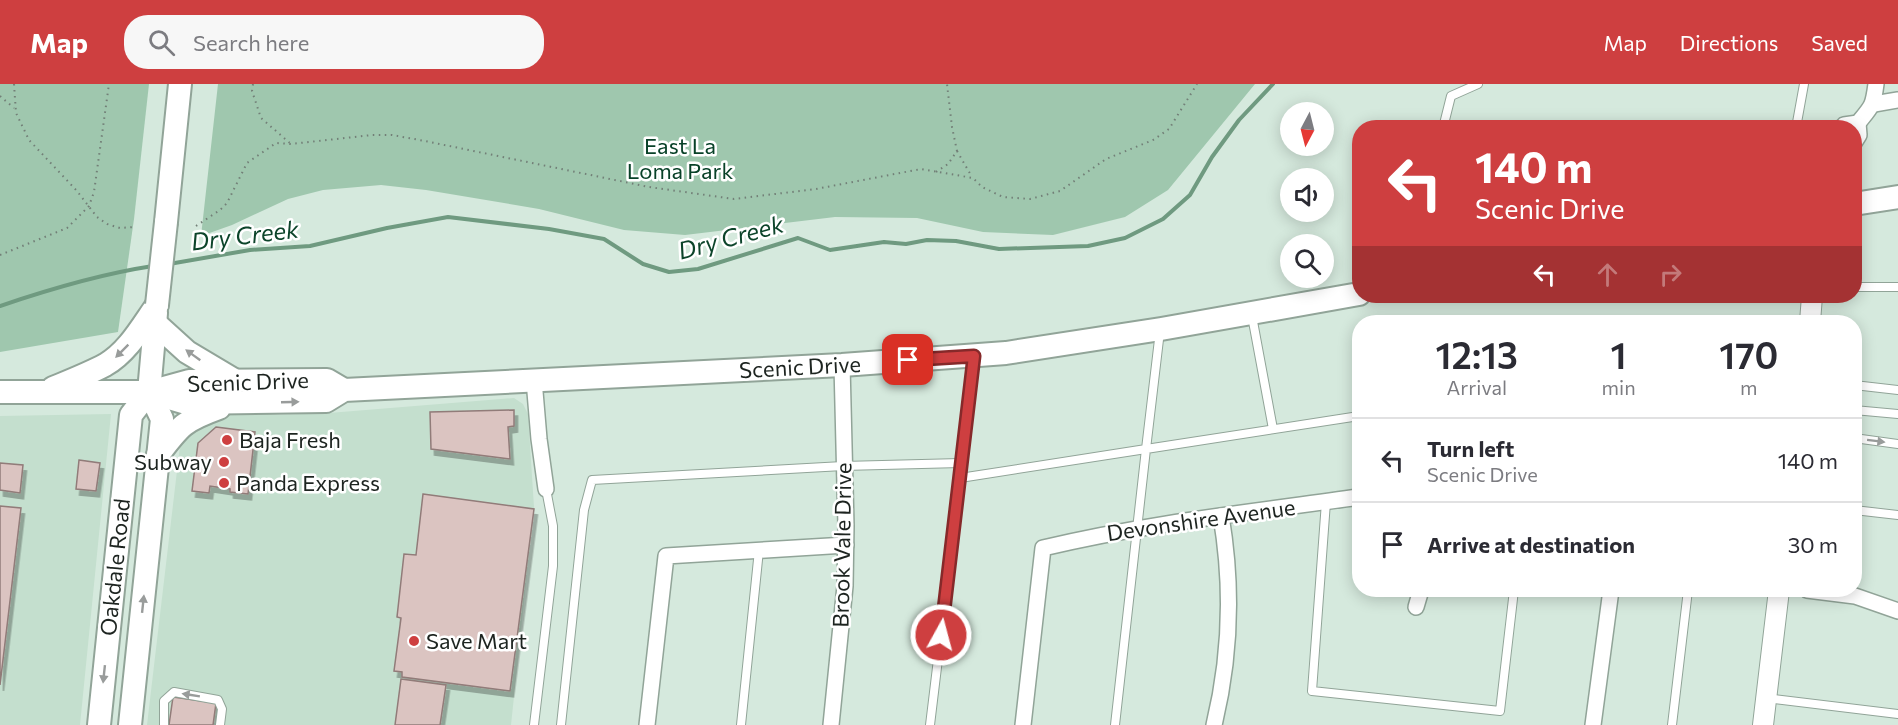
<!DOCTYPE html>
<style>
body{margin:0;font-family:Commissioner,sans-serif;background:#f7f7f7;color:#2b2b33;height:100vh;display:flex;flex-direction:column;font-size:22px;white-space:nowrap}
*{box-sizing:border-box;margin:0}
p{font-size:20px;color:#7c7c81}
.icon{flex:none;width:33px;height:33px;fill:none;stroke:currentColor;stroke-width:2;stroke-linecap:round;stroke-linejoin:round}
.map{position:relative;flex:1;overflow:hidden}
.panel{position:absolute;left:1352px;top:231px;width:510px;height:282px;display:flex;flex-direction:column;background:#fff;border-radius:24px;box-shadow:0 3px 15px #0003}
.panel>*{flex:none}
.guide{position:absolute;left:1352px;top:36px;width:510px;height:183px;border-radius:24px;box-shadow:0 3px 15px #0003;background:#ce3f40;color:#fff;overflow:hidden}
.needle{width:39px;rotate:187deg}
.tools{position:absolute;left:1280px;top:18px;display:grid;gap:12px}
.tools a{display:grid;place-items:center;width:54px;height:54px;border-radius:50%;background:#fff;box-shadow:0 3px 15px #0003;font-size:30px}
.pin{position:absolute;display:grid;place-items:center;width:51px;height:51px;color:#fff;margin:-26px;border-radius:12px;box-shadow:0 3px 9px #0006}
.me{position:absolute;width:66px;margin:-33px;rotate:7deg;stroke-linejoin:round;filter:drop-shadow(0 0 4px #0008)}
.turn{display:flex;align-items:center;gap:21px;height:126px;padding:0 24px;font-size:27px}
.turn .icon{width:78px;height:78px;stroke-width:2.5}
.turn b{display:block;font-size:42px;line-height:51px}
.lanes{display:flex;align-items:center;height:57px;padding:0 24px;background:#0003;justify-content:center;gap:30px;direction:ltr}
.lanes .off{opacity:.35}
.eta{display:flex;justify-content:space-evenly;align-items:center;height:102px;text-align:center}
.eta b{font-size:36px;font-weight:600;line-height:42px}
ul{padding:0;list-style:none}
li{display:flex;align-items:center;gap:18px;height:84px;padding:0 24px;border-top:2px solid #e1e1e2}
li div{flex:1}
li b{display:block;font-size:22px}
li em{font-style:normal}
header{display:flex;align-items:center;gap:36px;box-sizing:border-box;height:84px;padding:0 30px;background:#ce3f40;color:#fff}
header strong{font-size:28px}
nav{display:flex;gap:33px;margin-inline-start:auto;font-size:21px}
.search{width:420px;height:54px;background:#f7f7f7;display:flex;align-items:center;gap:15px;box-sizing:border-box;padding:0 21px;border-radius:24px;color:#7c7c81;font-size:22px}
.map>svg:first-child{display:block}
.built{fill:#c4dfce}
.green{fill:#9fc7ae}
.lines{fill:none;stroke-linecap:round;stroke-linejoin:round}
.stream{stroke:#6f9a80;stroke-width:4}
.building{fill:#dbc4c1;stroke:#917b79;stroke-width:1.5;filter:url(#shadow)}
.service-casing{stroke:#91a498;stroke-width:10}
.minor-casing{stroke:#91a498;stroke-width:18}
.tertiary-casing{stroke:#91a498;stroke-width:22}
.secondary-casing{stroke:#91a498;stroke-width:26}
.path{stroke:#727f77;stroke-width:2;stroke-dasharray:1.5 4.5;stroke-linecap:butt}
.service{stroke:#fff;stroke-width:8}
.minor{stroke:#fff;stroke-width:15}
.tertiary{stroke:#fff;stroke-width:20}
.secondary{stroke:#fff;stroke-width:22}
.secondary-bridge-casing{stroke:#91a498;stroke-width:26;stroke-linecap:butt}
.secondary-bridge{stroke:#fff;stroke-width:22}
.oneway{fill:#999c9b}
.route-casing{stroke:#86292a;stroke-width:15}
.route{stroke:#ce3f40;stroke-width:10}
.poi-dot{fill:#ce3f40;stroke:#fff;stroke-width:2}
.labels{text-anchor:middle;stroke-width:5;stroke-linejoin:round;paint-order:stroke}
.park-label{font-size:22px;fill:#084128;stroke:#fff}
.street-label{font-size:22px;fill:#1d2420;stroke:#fff}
.poi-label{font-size:22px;fill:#1d2420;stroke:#fff;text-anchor:start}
.water-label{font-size:24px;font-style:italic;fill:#0c442a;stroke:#fff}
</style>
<header>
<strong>Map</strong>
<div class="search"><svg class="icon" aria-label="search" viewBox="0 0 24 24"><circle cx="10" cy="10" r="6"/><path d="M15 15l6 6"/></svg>Search here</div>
<nav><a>Map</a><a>Directions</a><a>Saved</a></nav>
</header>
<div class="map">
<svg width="1898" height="641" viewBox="0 0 1898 641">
<defs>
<filter id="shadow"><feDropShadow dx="3.5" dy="6" stdDeviation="0" flood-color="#0004"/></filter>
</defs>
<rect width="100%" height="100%" fill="#d5e9dd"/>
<g class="built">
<polygon points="514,314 523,320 528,330 534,423 511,641 147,641 181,353 212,332 243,327 280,331 329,329"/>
<polygon points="111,330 80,641 0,641 0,332"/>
</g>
<g class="green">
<polygon points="0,0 149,0 134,135 118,248 0,268"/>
<polygon points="218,0 1255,0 1168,106 1125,133 1053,151 983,148 917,134 835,133 685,151 624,146 539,125 426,106 381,101 323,106 288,115 232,141 201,152"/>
</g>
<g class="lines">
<g class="stream">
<polyline points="169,180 250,166 310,162 387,144 448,133 549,145 604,155 643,180 669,188 698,185 798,154 830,166 884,158 906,160 927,156 956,157 999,165 1088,162 1125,154 1163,135 1190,111 1212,73 1239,36 1273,0"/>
<path d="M0 222C50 205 100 190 153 182"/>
</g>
</g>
<g class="building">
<polygon points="514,326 514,342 508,343 510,375 431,365 430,328"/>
<polygon points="216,343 255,348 248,410 230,408 230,405 210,402 209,409 192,407 198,359"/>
<polygon points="79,376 100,379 96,407 76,405"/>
<polygon points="0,379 23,381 20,409 0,406"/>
<polygon points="423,410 534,425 510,607 402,593 402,588 394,587 401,534 397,533 404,470 416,471"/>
<polygon points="0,422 21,424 0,601"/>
<polygon points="401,595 446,601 440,641 395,641"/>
<polygon points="173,613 216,619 213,641 169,641"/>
</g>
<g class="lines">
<defs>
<g id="service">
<polyline points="1443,44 1451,12 1478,0"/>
<polyline points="1796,44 1804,0"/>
<polyline points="1854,203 1898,203"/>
<polyline points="1252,232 1273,345"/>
<polyline points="974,273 960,394 1146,365 1160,247"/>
<polyline points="1854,301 1898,306"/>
<polyline points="1854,326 1898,330"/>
<polyline points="1854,354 1898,360"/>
<polyline points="1326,418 1312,607 1500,627 1514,506"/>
<polyline points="1854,426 1898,431"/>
<polyline points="1766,614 1898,630"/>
<polyline points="164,641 164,617 174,608 218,616 222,625 220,641"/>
<polyline points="534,641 553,482 553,442 546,405"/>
<polyline points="561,641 584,426 592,396 843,382 961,379"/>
<polyline points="741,641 759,466"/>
<polyline points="930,641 960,394"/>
<polyline points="1115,641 1146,365 1359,332"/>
<polyline points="1672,641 1688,506"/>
</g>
<g id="minor">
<polyline points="1874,20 1898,16"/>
<path d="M1842 44 1844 41 1858 39C1872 22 1873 23 1876 0"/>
<polyline points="1854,59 1859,51 1858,39"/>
<polyline points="534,296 539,355 546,405"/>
<polyline points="1807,506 1855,512 1898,527"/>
<polyline points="1416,523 1421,506"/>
<polyline points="647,641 666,472 846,461"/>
<polyline points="831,641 845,502 846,442 842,281"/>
<path d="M1023 641 1043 464C1147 439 1253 428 1359 413"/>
<path d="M1214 641C1231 571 1233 503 1221 432"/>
<polyline points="1593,641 1611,506"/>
</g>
<g id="tertiary">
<polyline points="1810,238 1812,212"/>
<polyline points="1763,641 1779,506"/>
</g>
<g id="secondary">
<polyline points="1854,120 1898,113"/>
<polyline points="166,138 180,0"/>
<polyline points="155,239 187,268 234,296"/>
<path d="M53 304C70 297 88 290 105 281 128 268 142 242 157 221"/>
<polyline points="0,308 149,308 189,297 327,296 344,306"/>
<polyline points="149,308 186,319 326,317 344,306 842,281 1006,269 1161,245 1359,210"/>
<polyline points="149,308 156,229"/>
<path d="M158 371C180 342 183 337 219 324"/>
<polyline points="99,641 131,331 149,308"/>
<polyline points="130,641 162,335 149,308"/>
</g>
</defs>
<use href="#service" class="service-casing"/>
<use href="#minor" class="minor-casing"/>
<use href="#tertiary" class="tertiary-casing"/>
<use href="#secondary" class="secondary-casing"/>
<g class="path">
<polyline points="14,0 16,29 29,56 77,107 97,133 107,140 120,144 134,143"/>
<polyline points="253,0 252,7 261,34 291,60"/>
<polyline points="0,12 14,24"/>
<polyline points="957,67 972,93"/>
<polyline points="936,88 948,80 957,67 952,43 947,0"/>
<polyline points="196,142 220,126 227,119 247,79 276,59 291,60 372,51 392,51 425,57 649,103 734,115 816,105 921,85 973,94 982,103 1003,113 1030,115 1060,107 1106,75 1153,56 1169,45 1197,0"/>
<polyline points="0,171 67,144 89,122 94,108 109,0"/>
</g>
<use href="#service" class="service"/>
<use href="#minor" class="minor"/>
<use href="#tertiary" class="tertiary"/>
<use href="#secondary" class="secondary"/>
<defs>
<polyline id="secondary-bridge" points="157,221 166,138"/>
</defs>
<use href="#secondary-bridge" class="secondary-bridge-casing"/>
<use href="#secondary-bridge" class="secondary-bridge"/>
</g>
<defs><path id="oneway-solid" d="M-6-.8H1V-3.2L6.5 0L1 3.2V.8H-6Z" transform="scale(1.5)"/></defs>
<g class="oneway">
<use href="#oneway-solid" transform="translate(122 267) rotate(135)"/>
<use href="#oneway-solid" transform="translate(193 271) rotate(-144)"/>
<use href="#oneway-solid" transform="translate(290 318) rotate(-2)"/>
<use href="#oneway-solid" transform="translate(1876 357) rotate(7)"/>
<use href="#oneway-solid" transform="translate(143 520) rotate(-84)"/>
<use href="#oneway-solid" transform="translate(104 590) rotate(96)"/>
<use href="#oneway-solid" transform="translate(191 611) rotate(-171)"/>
</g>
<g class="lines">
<defs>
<polyline id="route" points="908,276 974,272 941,551"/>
</defs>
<use href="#route" class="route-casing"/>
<use href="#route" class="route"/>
</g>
<g class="poi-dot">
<circle cx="227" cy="356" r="6"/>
<circle cx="224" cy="378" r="6"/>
<circle cx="224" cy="399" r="6"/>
<circle cx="414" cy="557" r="6"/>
</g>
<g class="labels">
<g class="park-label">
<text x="680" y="70">East La<tspan x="680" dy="25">Loma Park</tspan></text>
</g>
<g class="street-label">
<text transform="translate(800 283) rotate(-3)" y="8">Scenic Drive</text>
<text transform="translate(248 298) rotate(-2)" y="8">Scenic Drive</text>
<text transform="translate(1201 436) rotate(-8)" y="8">Devonshire Avenue</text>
<text transform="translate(842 461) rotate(-89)" y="8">Brook Vale Drive</text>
<text transform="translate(115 483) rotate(-84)" y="8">Oakdale Road</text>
</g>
<g class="poi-label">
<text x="239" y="364">Baja Fresh</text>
<text x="212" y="386" text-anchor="end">Subway</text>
<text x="236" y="407">Panda Express</text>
<text x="426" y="565">Save Mart</text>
</g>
<g class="water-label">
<text transform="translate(245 152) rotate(-7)" y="8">Dry Creek</text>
<text transform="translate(731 154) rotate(-15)" y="8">Dry Creek</text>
</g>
</g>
</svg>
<div class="tools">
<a><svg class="needle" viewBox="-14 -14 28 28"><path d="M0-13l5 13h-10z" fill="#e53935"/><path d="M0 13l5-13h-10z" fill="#7c7c81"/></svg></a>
<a><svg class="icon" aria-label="sound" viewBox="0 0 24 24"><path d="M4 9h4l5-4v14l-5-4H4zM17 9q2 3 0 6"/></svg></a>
<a><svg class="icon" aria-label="search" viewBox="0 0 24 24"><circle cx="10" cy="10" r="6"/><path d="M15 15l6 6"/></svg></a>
</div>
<div class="pin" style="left:908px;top:276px;background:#d93025"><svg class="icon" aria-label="arrive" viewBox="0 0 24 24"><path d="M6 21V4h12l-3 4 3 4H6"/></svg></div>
<svg class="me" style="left:941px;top:551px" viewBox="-20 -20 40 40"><circle r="17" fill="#ce3f40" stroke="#fff" stroke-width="3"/><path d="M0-11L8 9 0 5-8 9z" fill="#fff"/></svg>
<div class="guide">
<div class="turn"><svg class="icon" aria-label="left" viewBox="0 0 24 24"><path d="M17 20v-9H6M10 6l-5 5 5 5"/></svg><div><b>140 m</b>Scenic Drive</div></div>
<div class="lanes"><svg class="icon" aria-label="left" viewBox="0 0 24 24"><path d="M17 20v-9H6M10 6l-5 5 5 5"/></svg><svg class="icon off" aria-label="ahead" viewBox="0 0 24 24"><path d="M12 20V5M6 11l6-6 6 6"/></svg><svg class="icon off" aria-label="right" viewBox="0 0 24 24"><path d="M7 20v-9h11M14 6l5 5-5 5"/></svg></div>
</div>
<section class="panel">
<div class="eta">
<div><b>12:13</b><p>Arrival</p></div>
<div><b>1</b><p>min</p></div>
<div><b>170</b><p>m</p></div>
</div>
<ul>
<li><svg class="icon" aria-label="left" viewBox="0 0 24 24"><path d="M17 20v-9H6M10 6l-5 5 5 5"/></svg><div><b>Turn left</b><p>Scenic Drive</p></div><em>140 m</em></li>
<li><svg class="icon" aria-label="arrive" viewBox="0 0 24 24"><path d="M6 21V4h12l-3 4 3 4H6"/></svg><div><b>Arrive at destination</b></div><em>30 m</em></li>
</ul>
</section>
</div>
